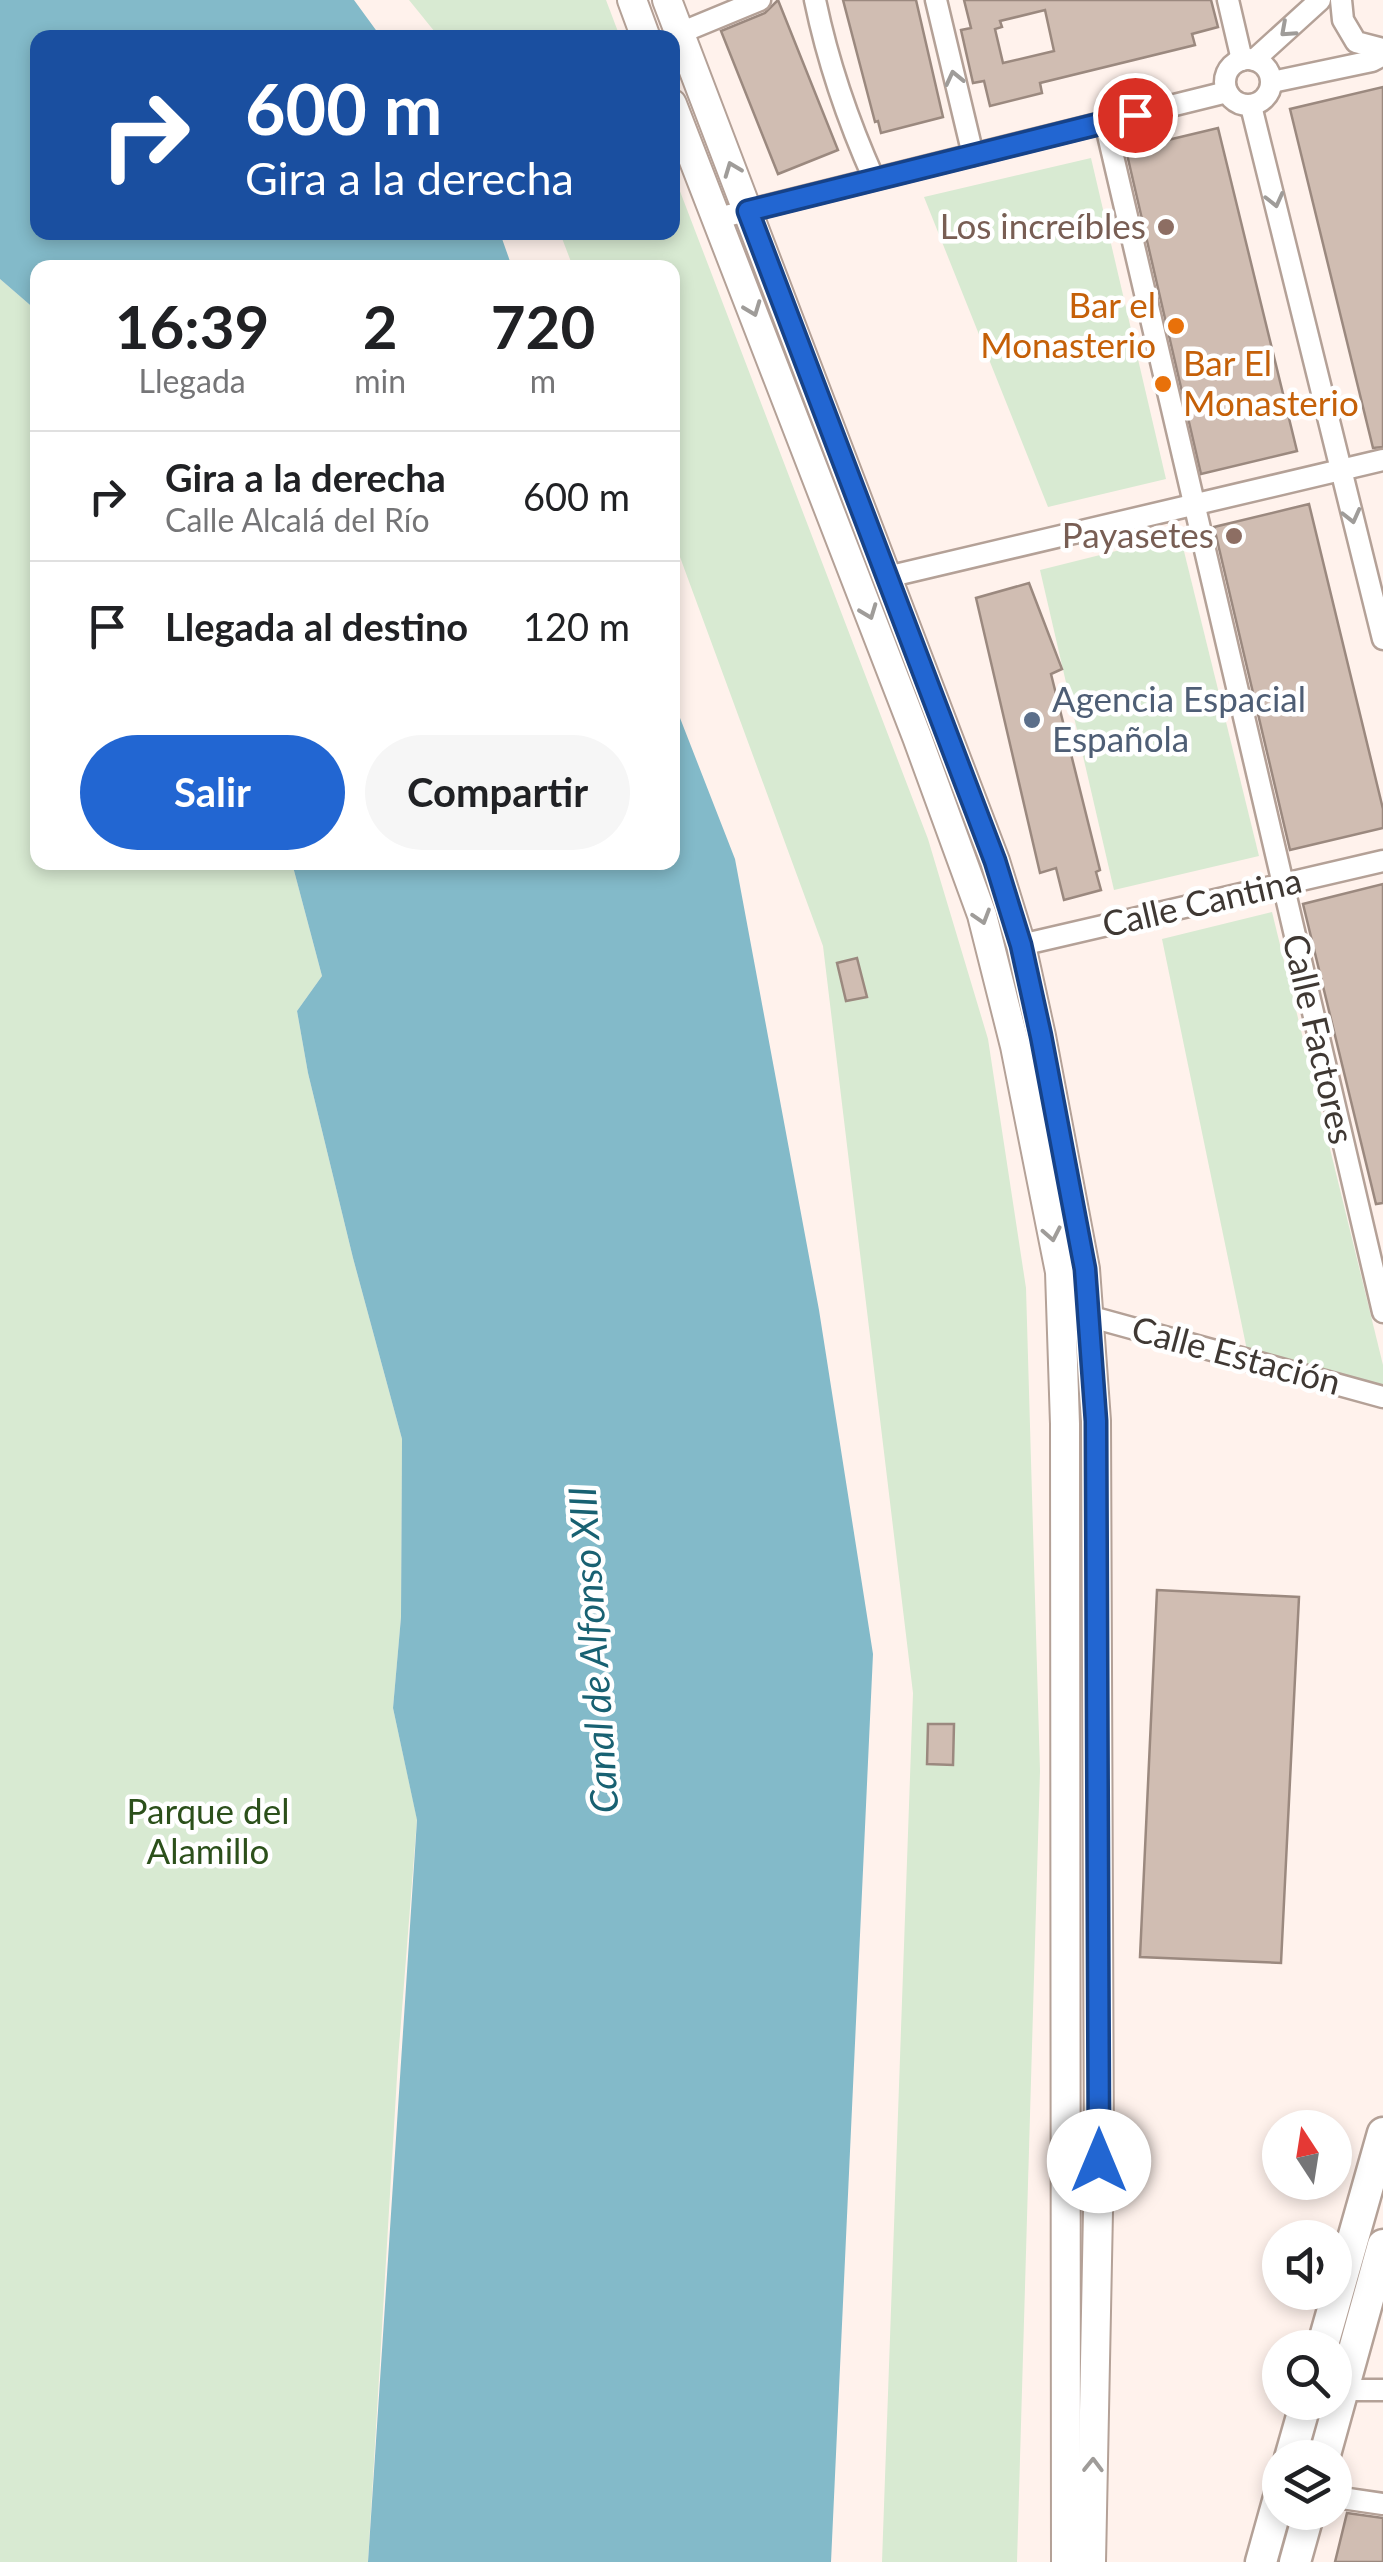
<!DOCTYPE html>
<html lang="es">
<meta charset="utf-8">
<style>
body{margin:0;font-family:Lato,sans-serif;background:#f6f6f6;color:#202124;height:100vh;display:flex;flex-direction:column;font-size:38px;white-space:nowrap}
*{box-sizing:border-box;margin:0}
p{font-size:32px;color:#757577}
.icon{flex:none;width:55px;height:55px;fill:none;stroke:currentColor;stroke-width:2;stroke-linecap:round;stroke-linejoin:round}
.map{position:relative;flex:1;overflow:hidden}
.sheet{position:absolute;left:30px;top:260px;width:650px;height:610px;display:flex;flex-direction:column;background:#fff;border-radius:20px;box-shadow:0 5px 15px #0003}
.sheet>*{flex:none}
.hud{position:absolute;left:30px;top:30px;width:650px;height:210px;border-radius:20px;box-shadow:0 5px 15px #0003;background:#1a4fa0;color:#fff;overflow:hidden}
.needle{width:65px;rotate:348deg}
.controls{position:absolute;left:1262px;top:2110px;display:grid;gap:20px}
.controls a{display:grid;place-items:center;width:90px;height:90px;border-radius:50%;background:#fff;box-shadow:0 5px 15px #0003;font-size:50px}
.pin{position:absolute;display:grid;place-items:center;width:85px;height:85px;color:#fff;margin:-42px;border:5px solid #fff;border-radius:50%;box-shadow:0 2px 10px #0007}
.me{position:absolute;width:110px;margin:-55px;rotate:0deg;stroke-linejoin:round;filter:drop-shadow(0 0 8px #0008)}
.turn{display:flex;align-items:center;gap:35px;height:210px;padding:0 50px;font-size:45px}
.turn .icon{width:130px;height:130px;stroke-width:2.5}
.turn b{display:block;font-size:70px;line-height:85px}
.eta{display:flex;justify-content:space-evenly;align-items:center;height:170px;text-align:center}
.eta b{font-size:60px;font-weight:700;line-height:70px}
.action{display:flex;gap:20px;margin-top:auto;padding:20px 50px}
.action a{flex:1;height:115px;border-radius:60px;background:#2266d2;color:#fff;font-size:40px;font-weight:700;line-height:115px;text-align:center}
.action a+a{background:#f6f6f6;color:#202124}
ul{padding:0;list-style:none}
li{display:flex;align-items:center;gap:30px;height:130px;padding:0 50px;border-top:2px solid #e0e0e0}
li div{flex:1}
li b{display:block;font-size:38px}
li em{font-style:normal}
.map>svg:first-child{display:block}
.green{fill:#d8ead2}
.water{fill:#83bac9}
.building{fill:#d0bdb2;stroke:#9b897f;stroke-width:2.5;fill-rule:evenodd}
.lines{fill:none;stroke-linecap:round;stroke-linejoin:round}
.street-casing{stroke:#b4a197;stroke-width:25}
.secondary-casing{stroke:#b4a197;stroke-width:32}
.primary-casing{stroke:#b4a197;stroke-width:35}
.street{stroke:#fff;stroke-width:20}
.secondary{stroke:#fff;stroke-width:28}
.primary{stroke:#fff;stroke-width:30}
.oneway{stroke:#9f9c99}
.route-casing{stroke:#164288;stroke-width:25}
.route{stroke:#2266d2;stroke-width:18}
.education-dot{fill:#8d6e63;stroke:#fff;stroke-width:4}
.food-dot{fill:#e8710a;stroke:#fff;stroke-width:4}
.service-dot{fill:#5c6f8a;stroke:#fff;stroke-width:4}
.labels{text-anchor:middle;stroke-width:9;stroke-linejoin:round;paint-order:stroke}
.education-label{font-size:35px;fill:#785e54;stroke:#fff;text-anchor:end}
.food-label{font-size:35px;fill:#c56008;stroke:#fff;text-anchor:end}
.service-label{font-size:35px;fill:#4e5e75;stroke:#fff;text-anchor:start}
.street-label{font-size:35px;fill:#3f3833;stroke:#fff}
.park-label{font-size:35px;fill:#2c501b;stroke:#fff}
.water-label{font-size:38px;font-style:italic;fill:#186172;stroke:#fff}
</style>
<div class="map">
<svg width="1383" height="2562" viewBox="0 0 1383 2562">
<rect width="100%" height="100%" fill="#fff2ec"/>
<g class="green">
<polygon points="409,0 606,0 620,37 439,37"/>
<polygon points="1091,158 1166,479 1048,507 924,197"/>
<polygon points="673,173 928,839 988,1039 1026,1288 1040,1771 1017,2562 882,2562 913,1693 823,946 673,538 672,268 573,267 560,233 672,232"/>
<polygon points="0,279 37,311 38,862 292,863 322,976 297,1011 308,1073 353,1258 402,1439 401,1617 393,1708 417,1819 398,2060 368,2562 0,2562"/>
<polygon points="1180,535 1259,856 1114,890 1040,570"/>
<polygon points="1272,912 1383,1365 1383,1394 1248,1355 1162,939"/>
</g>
<g class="water">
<polygon points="0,0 354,0 381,37 38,38 38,232 500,233 512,267 38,268 37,311 0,279"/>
<polygon points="673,700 735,859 819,1310 873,1654 831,2562 368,2562 417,1820 393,1708 401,1617 402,1439 353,1258 308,1073 297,1011 322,976 292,863 672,862"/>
</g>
<g class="building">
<polygon points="778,0 838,150 778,174 721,31 765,13"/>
<polygon points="843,0 916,0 943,117 881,133 878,121 875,122"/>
<path d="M964 0H1211L1218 27 1192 34 1195 45 1040 83 1042 93 990 106 984 81 973 83 961 30 971 28ZM1045 10 1054 51 1003 63 995 29 1002 27 1000 21Z"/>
<polygon points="1383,87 1383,447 1373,448 1290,109"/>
<polygon points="1218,128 1297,451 1201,474 1126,150"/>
<polygon points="1309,504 1383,809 1383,828 1290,850 1214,527"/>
<polygon points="1029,583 1062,669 1051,674 1100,870 1096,872 1101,890 1064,900 1056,868 1040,873 976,598"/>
<polygon points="1383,884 1383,1203 1376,1204 1303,904"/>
<polygon points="857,958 867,997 846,1001 837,963"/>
<polygon points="1157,1590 1299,1597 1281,1963 1140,1957"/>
<polygon points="928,1724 954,1724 953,1765 927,1764"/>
<polygon points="1347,2513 1383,2518 1383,2562 1335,2562"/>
</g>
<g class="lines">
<defs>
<g id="street">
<path d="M815 0C828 63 848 121 874 179"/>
<polyline points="936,0 973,155"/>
<polyline points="1228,0 1242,60"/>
<polyline points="1341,0 1343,20 1356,42 1383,49"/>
<polyline points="680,33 760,0"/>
<circle cx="1248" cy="82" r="23"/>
<polyline points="1254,60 1320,0"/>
<polyline points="1272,82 1372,61 1383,55"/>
<polyline points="1251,106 1383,639"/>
<polyline points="1105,122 1383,1312"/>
<polyline points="718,218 1227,92"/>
<polyline points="887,577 1383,460"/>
<polyline points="1021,945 1383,861"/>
<polyline points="1088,1316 1383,1397"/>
<polyline points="1343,2390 1383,2390"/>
<polyline points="1335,2497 1383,2504"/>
</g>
<g id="secondary">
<polyline points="632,0 646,38"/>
<polyline points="667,0 995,861 1021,945 1041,1036 1085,1269 1096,1421 1099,2161 1091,2562"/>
<polyline points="672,104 917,737 982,915 1015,1046 1060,1272 1065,1424 1066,2562"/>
</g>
<g id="primary">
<polyline points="1322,2348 1383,2133"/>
<polyline points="1290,2458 1306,2402"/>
<polyline points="1324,2458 1383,2245"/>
<polyline points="1261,2562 1280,2494"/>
<polyline points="1295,2562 1309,2512"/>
</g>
</defs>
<use href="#street" class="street-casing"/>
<use href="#secondary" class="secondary-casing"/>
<use href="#primary" class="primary-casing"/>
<use href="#street" class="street"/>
<use href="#secondary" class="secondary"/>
<use href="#primary" class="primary"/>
</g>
<defs><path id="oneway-chevron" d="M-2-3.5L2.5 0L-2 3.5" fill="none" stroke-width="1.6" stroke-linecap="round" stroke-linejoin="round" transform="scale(2.5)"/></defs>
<g class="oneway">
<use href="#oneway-chevron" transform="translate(1287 30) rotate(138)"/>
<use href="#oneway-chevron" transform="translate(954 78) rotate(-103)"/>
<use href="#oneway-chevron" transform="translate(732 169) rotate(-111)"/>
<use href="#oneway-chevron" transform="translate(1275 200) rotate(76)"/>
<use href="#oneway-chevron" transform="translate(753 309) rotate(69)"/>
<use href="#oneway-chevron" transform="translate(1352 516) rotate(76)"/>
<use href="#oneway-chevron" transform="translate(869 612) rotate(69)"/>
<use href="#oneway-chevron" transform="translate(982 917) rotate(73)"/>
<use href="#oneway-chevron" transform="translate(1052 1234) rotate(79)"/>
<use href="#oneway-chevron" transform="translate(1093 2465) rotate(-89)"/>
</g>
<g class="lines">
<defs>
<polyline id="route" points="1099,2161 1096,1421 1085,1269 1041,1036 1021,945 995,861 748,211 1135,115"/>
</defs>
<use href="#route" class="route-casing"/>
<use href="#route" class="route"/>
</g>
<g class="education-dot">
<circle cx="1166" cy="227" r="10"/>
<circle cx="1234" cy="536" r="10"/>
</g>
<g class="food-dot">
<circle cx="1176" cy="326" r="10"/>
<circle cx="1163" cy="384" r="10"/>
</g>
<circle class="service-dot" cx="1032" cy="720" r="10"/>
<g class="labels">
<g class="education-label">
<text x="1146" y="239">Los increíbles</text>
<text x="1214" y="548">Payasetes</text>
</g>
<g class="food-label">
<text x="1156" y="318">Bar el<tspan x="1156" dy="40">Monasterio</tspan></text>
<text x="1183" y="376" text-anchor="start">Bar El<tspan x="1183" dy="40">Monasterio</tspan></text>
</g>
<g class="service-label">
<text x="1052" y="712">Agencia Espacial<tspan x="1052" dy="40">Española</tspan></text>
</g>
<g class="street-label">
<text transform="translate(1202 903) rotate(-13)" y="12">Calle Cantina</text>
<text transform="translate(1318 1039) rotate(77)" y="12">Calle Factores</text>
<text transform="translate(1236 1356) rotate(15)" y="12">Calle Estación</text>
</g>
<g class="park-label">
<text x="208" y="1824">Parque del<tspan x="208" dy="40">Alamillo</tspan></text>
</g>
<g class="water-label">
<text transform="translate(594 1650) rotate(-94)" y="13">Canal de Alfonso XIII</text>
</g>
</g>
</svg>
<div class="controls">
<a><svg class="needle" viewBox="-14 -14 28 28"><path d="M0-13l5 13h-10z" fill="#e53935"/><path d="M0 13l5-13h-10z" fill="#757577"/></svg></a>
<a><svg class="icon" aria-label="sound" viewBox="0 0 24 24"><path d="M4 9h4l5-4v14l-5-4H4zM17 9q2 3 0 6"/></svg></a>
<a><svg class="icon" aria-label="search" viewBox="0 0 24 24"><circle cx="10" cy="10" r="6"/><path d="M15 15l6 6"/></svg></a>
<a><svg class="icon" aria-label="layers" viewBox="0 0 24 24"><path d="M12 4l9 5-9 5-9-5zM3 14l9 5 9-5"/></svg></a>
</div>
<div class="pin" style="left:1135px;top:115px;background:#d93025"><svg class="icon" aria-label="arrive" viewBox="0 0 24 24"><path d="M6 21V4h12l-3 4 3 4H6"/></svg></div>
<svg class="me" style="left:1099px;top:2161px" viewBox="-20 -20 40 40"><circle r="19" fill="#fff"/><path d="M0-13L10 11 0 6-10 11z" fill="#2266d2"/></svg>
<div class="hud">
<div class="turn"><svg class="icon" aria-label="right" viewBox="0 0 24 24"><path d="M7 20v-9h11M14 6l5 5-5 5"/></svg><div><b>600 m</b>Gira a la derecha</div></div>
</div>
<section class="sheet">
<div class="eta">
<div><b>16:39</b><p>Llegada</p></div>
<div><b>2</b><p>min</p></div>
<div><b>720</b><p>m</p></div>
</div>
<ul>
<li><svg class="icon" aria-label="right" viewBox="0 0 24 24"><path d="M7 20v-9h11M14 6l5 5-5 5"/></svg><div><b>Gira a la derecha</b><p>Calle Alcalá del Río</p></div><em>600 m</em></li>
<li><svg class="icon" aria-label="arrive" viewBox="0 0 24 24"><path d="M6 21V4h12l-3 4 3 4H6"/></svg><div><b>Llegada al destino</b></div><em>120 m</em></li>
</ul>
<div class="action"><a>Salir</a><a>Compartir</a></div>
</section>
</div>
